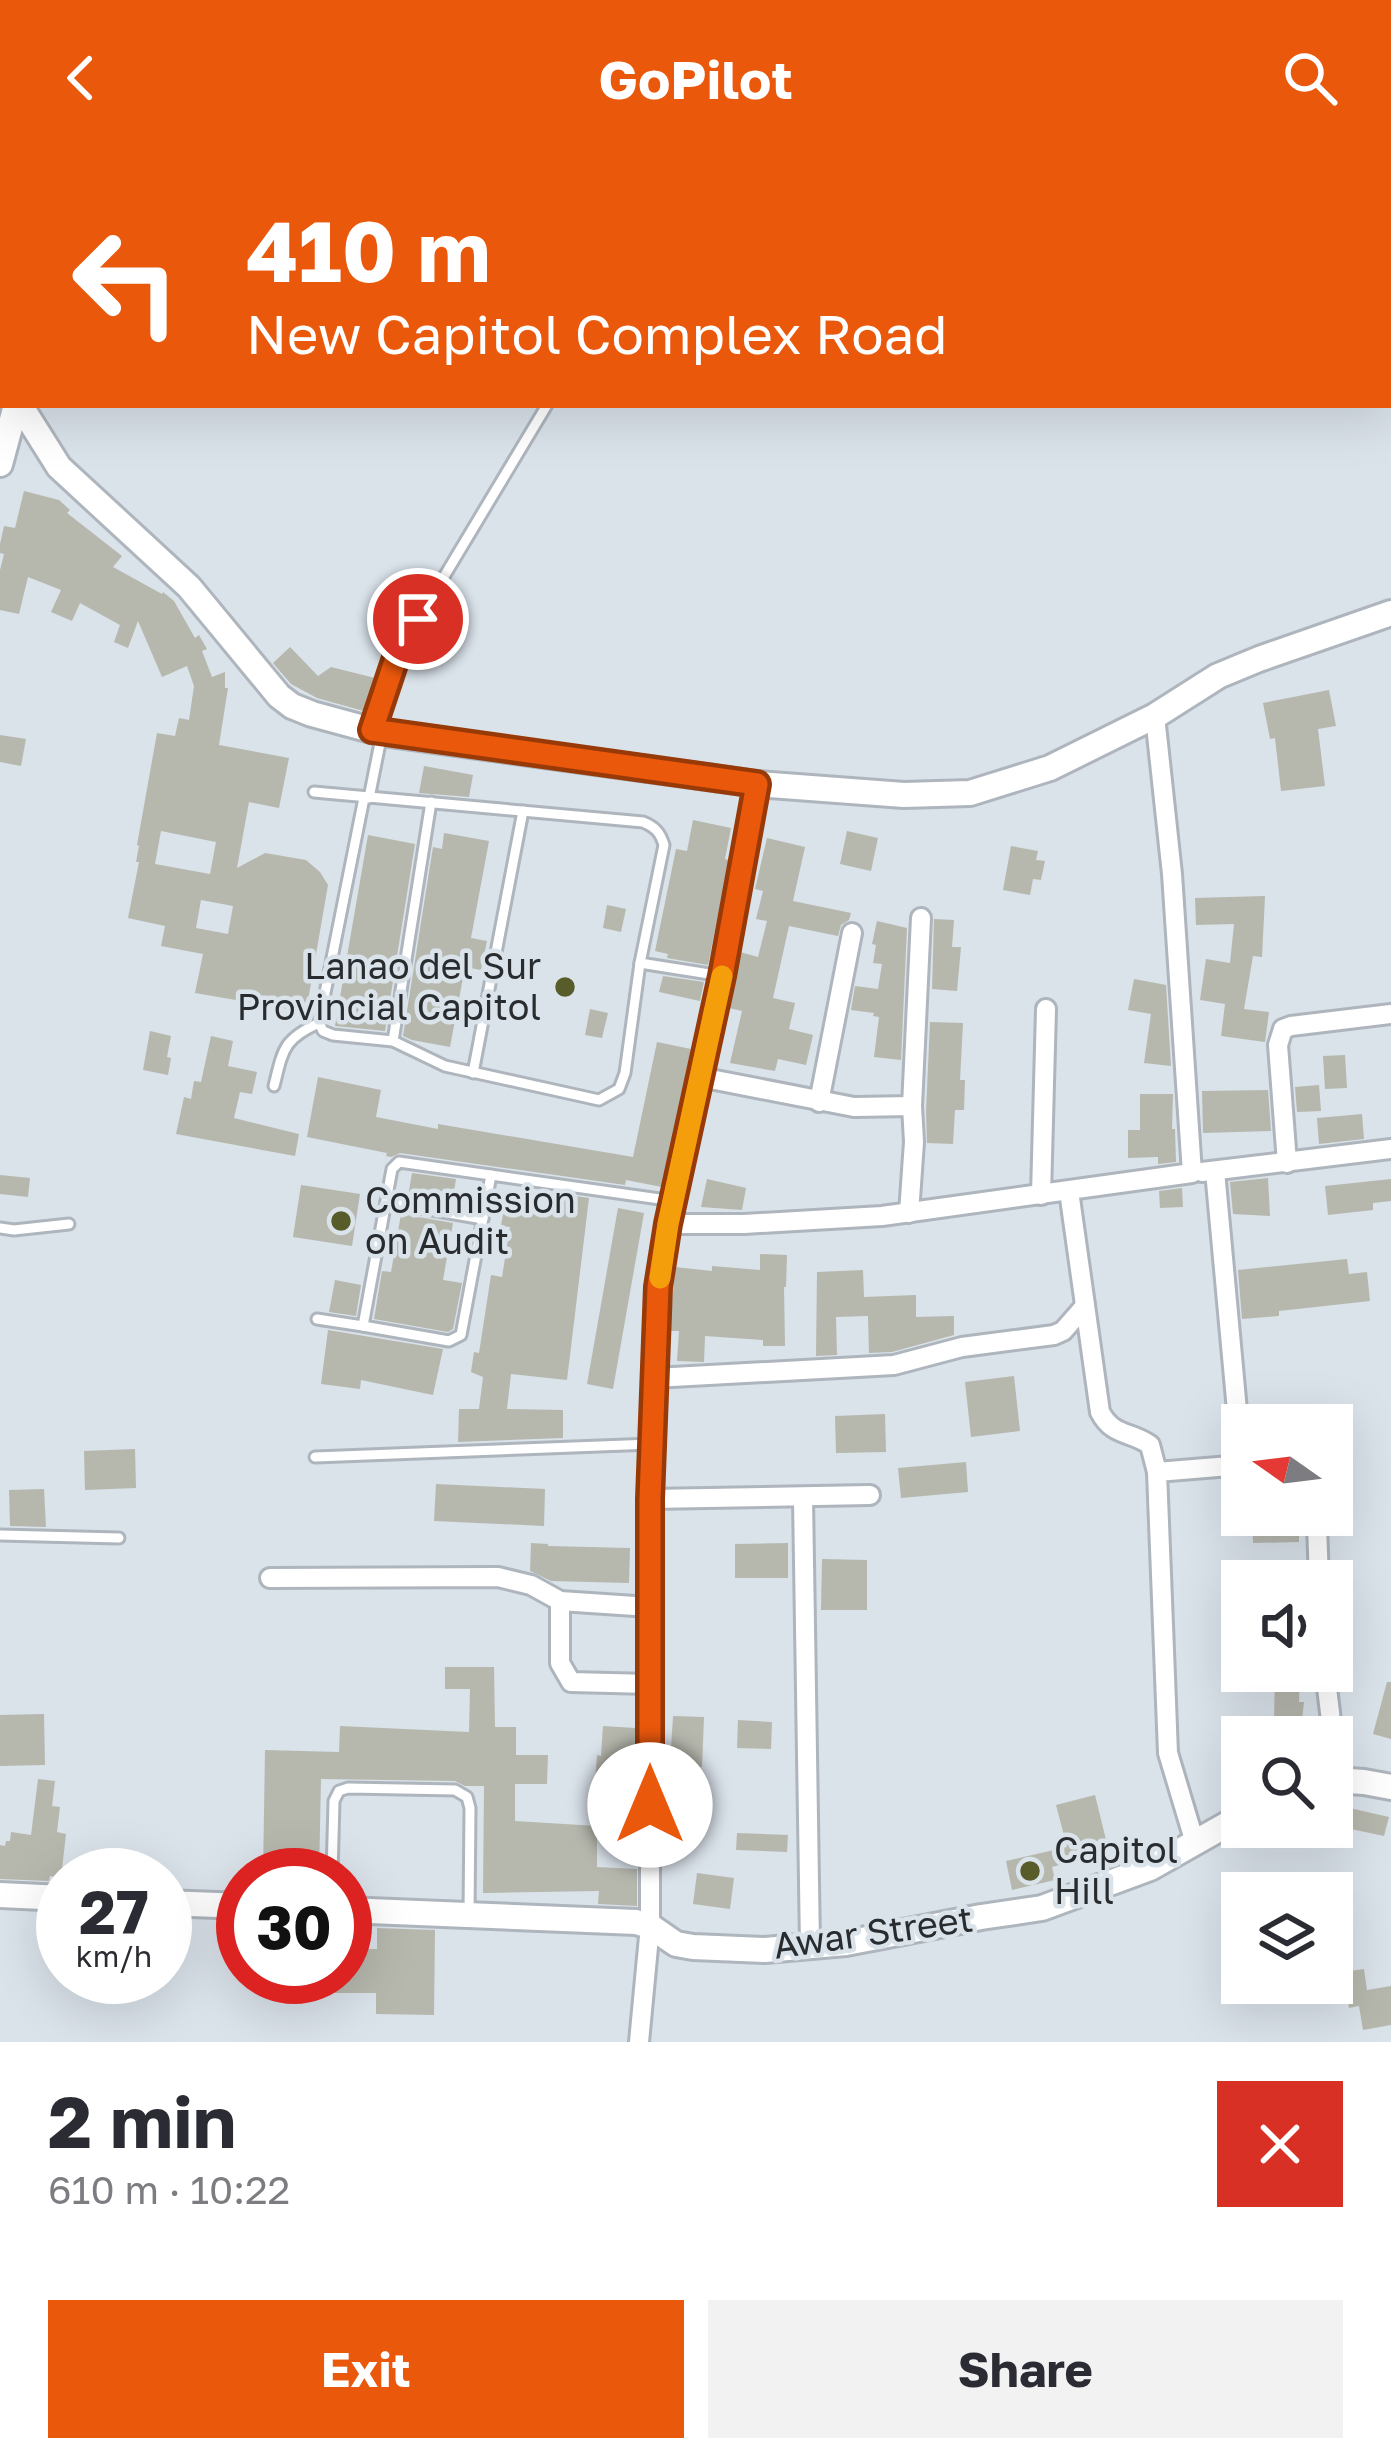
<!DOCTYPE html>
<meta charset="utf-8">
<style>
body{margin:0;font-family:"Golos Text",sans-serif;background:#f2f2f3;color:#2b2b33;height:100vh;display:flex;flex-direction:column;font-size:45px;white-space:nowrap}
*{box-sizing:border-box;margin:0}
p{font-size:39px;color:#7c7c81}
.icon{flex:none;width:66px;height:66px;fill:none;stroke:currentColor;stroke-width:2;stroke-linecap:round;stroke-linejoin:round}
.map{position:relative;height:1886px;overflow:hidden}
.side{display:flex;flex-direction:column;background:#fff;flex:1}
.side>*{flex:none}
.banner{position:absolute;left:0px;top:0px;width:1392px;height:252px;box-shadow:0 12px 48px #0002;background:#ea580c;color:#fff;overflow:hidden}
.needle{width:78px;rotate:284deg}
.controls{position:absolute;left:1221px;top:1248px;display:grid;gap:24px}
.controls a{display:grid;place-items:center;width:132px;height:132px;border-radius:0px;background:#fff;box-shadow:0 12px 48px #0002;font-size:60px}
.speed{position:absolute;left:36px;top:1692px;display:flex;gap:24px;font-size:60px;font-weight:700;text-align:center}
.speed>*{display:grid;place-content:center;width:156px;height:156px;border-radius:50%;background:#fff;box-shadow:0 12px 48px #0002;line-height:1}
.speed small{font-size:30px;font-weight:400}
.speed .limit{border:18px solid #d22;background:#fff;color:#111}
.pin{position:absolute;display:grid;place-items:center;width:102px;height:102px;color:#fff;margin:-51px;border:6px solid #fff;border-radius:50%;box-shadow:0 3px 12px #0007}
.me{position:absolute;width:132px;margin:-66px;rotate:0deg;stroke-linejoin:round;filter:drop-shadow(0 0 9px #0008)}
.turn{display:flex;align-items:center;gap:42px;height:252px;padding:0 48px;font-size:54px}
.turn .icon{width:156px;height:156px;stroke-width:2.5}
.turn b{display:block;font-size:84px;line-height:102px}
.round{display:grid;place-items:center;flex:none;width:126px;height:126px;border-radius:0px;background:#f2f2f3}
.overview{display:flex;align-items:center;justify-content:space-between;height:204px;padding:0 48px}
h1{font-size:72px;font-weight:700;line-height:90px}
.button{display:flex;gap:24px;margin-top:auto;padding:24px 48px}
.button a{flex:1;height:138px;border-radius:0px;background:#ea580c;color:#fff;font-size:48px;font-weight:700;line-height:138px;text-align:center}
.button a+a{background:#f2f2f3;color:#2b2b33}
header{display:flex;justify-content:space-between;align-items:center;height:156px;padding:0 48px;background:#ea580c;color:#fff;font-size:54px;font-weight:700}
.map>svg:first-child{display:block}
.building{fill:#b6b8ae;fill-rule:evenodd}
.lines{fill:none;stroke-linecap:round;stroke-linejoin:round}
.lane-casing{stroke:#aeb5bd;stroke-width:15}
.street-casing{stroke:#aeb5bd;stroke-width:24}
.secondary-casing{stroke:#aeb5bd;stroke-width:30}
.lane{stroke:#fff;stroke-width:9}
.street{stroke:#fff;stroke-width:18}
.secondary{stroke:#fff;stroke-width:24}
.route-casing{stroke:#983908;stroke-width:30}
.route{stroke:#ea580c;stroke-width:21}
.slow{stroke:#f59e0b;stroke-width:21}
.poi-dot{fill:#575c2a;stroke:#dae2ea;stroke-width:4.5}
.labels{text-anchor:middle;stroke-width:9;stroke-linejoin:round;paint-order:stroke}
.poi-label{font-size:36px;fill:#292c2f;stroke:#dae2ea;text-anchor:start}
.street-label{font-size:36px;fill:#292c2f;stroke:#dae2ea}
</style>
<header><svg class="icon" aria-label="back" viewBox="0 0 24 24"><path d="M15 5l-7 7 7 7"/></svg>GoPilot<svg class="icon" aria-label="search" viewBox="0 0 24 24"><circle cx="10" cy="10" r="6"/><path d="M15 15l6 6"/></svg></header>
<div class="map">
<svg width="1391" height="1886" viewBox="0 0 1391 1886">
<rect width="100%" height="100%" fill="#dae2ea"/>
<g class="building">
<path d="M24 335 59 344 70 354 67 357 122 400 113 411 162 438 163 436 174 445 195 482 199 479 207 493 202 495 212 521 225 516V532H228L219 589 289 602 279 652 249 646 237 712 265 697 306 704 320 716 328 729 306 856 195 837 203 798 161 790 165 770 128 762 139 706H136L139 690 137 689 157 577 175 580 179 562 189 564 194 530 187 510 162 521 138 465 128 492 114 486 120 469 80 447 72 465 51 456 61 434 28 421 19 458 0 454V414L4 398 0 397V388L4 370 15 372ZM161 675 216 686 210 718 155 708ZM201 744 233 750 228 778 196 772Z"/>
<polygon points="290,491 318,520 331,511 375,522 367,556 317,542 291,528 273,507"/>
<polygon points="1329,534 1336,570 1318,573 1325,630 1281,635 1275,582 1270,583 1263,547"/>
<polygon points="0,579 26,583 21,610 0,606"/>
<polygon points="424,610 473,619 469,641 419,637"/>
<polygon points="693,664 731,672 725,703 729,704 708,809 667,802 668,798 655,795 676,693 687,695"/>
<polygon points="847,675 878,682 871,715 840,708"/>
<polygon points="444,677 489,685 471,782 487,785 481,814 465,811 450,891 412,884 403,880 433,691 442,693"/>
<polygon points="368,679 415,688 385,875 335,870"/>
<polygon points="767,682 805,691 793,745 851,757 849,764 841,769 838,780 789,770 773,842 795,847 789,873 813,879 806,909 778,903 775,915 730,907 742,855 729,852 740,796 758,801 767,765 756,763 763,735 755,733"/>
<polygon points="1011,690 1038,695 1036,704 1045,705 1041,724 1033,723 1030,739 1003,734"/>
<polygon points="1265,740 1262,801 1253,800 1244,853 1269,856 1265,886 1221,880 1225,848 1200,844 1206,803 1230,807 1234,768 1196,769 1195,742"/>
<polygon points="607,749 626,753 621,776 603,772"/>
<polygon points="934,763 954,764 952,791 961,791 957,835 932,833"/>
<polygon points="877,765 907,772 901,904 874,901 879,861 873,860 874,857 851,854 855,830 878,833 882,808 873,807 876,789 872,788"/>
<polygon points="663,820 704,826 700,845 659,836"/>
<polygon points="1134,823 1166,829 1171,910 1144,907 1151,858 1128,854"/>
<polygon points="590,853 608,857 602,882 585,879"/>
<polygon points="930,866 963,867 960,924 965,924 964,954 955,954 953,988 927,987 926,956"/>
<polygon points="150,875 171,880 167,901 171,902 168,919 143,914"/>
<polygon points="211,880 233,885 228,910 257,916 252,938 240,936 234,962 299,978 295,1000 176,978 184,941 191,943 194,925 201,926"/>
<polygon points="657,886 691,893 662,1031 626,1024 625,1029 400,997 391,1001 386,1000 387,997 307,981 318,921 381,934 376,961 438,973 438,968 633,1001"/>
<polygon points="1345,899 1347,932 1325,933 1323,900"/>
<polygon points="1319,929 1321,955 1297,956 1295,931"/>
<polygon points="1268,934 1271,975 1203,977 1202,935"/>
<polygon points="1140,938 1173,938 1172,973 1175,973 1176,1006 1158,1008 1158,1001 1128,1002 1128,974 1140,974"/>
<polygon points="1362,958 1364,983 1319,988 1317,962"/>
<polygon points="412,1017 456,1023 452,1048 408,1041"/>
<polygon points="0,1019 30,1022 28,1041 0,1038"/>
<polygon points="1268,1022 1270,1060 1233,1058 1230,1026"/>
<polygon points="707,1023 746,1032 742,1054 701,1051"/>
<polygon points="1391,1023 1391,1045 1373,1047 1373,1054 1328,1059 1325,1030"/>
<polygon points="301,1029 360,1038 352,1090 293,1081"/>
<polygon points="1182,1032 1183,1051 1160,1052 1159,1035"/>
<polygon points="548,1036 589,1042 567,1224 511,1218 507,1253 563,1254 563,1282 458,1286 459,1253 479,1253 483,1221 471,1216 474,1196 479,1197 491,1119 502,1121 510,1071 501,1070 504,1052 545,1059"/>
<polygon points="618,1052 644,1057 613,1233 587,1228"/>
<polygon points="401,1058 453,1067 443,1124 462,1127 453,1173 448,1176 374,1163 382,1115 391,1116"/>
<polygon points="760,1098 787,1099 786,1131 784,1131 785,1190 763,1190 763,1184 705,1180 704,1206 677,1205 679,1175 670,1175 675,1111 712,1115 712,1110 760,1114"/>
<polygon points="1347,1103 1349,1118 1367,1116 1370,1145 1279,1155 1279,1160 1242,1163 1238,1114"/>
<polygon points="863,1114 864,1141 916,1139 916,1161 954,1160 954,1179 892,1196 869,1197 868,1160 836,1161 837,1199 816,1200 817,1116"/>
<polygon points="335,1124 361,1129 356,1160 329,1156"/>
<polygon points="328,1174 443,1193 433,1239 361,1224 360,1233 321,1228"/>
<polygon points="1014,1220 1020,1275 971,1281 965,1226"/>
<polygon points="885,1258 886,1296 836,1297 835,1260"/>
<polygon points="135,1293 136,1332 85,1334 84,1295"/>
<polygon points="966,1306 968,1336 901,1342 898,1312"/>
<polygon points="436,1328 545,1333 544,1370 434,1365"/>
<polygon points="44,1333 46,1371 10,1370 9,1334"/>
<polygon points="1252,1359 1285,1359 1285,1365 1299,1365 1299,1386 1253,1387"/>
<polygon points="531,1387 548,1388 548,1390 630,1392 629,1427 551,1425 530,1415"/>
<polygon points="788,1387 788,1422 735,1422 735,1388"/>
<polygon points="822,1403 867,1404 867,1454 821,1454"/>
<polygon points="445,1511 494,1511 495,1571 516,1571 516,1599 548,1599 547,1628 515,1628 515,1665 597,1670 597,1711 637,1713 637,1750 598,1748 599,1735 483,1737 484,1630 465,1630 455,1625 321,1623 319,1719 263,1719 265,1594 339,1596 340,1570 469,1576 470,1533 445,1533"/>
<polygon points="1275,1515 1300,1515 1299,1546 1304,1546 1302,1565 1274,1564"/>
<polygon points="1387,1526 1391,1526 1391,1583 1373,1578"/>
<polygon points="44,1558 45,1609 0,1610 0,1559"/>
<polygon points="673,1560 704,1561 702,1611 670,1609"/>
<polygon points="738,1564 772,1566 771,1593 737,1592"/>
<polygon points="603,1570 635,1572 634,1657 593,1655 597,1599 601,1600"/>
<polygon points="38,1623 55,1625 52,1650 60,1651 57,1676 66,1678 61,1722 50,1720 49,1725 0,1723 0,1689 5,1690 6,1685 10,1685 11,1676 31,1679"/>
<polygon points="1095,1639 1109,1696 1052,1711 1055,1724 1012,1734 1006,1705 1067,1691 1056,1649"/>
<polygon points="1332,1648 1389,1661 1384,1680 1332,1669"/>
<polygon points="737,1677 788,1679 787,1696 736,1694"/>
<polygon points="697,1717 734,1722 730,1753 693,1748"/>
<polygon points="377,1772 435,1774 434,1859 376,1858 376,1837 321,1837 321,1821 345,1821 345,1793 377,1793"/>
<polygon points="1364,1813 1367,1834 1391,1830 1391,1869 1363,1874 1359,1850 1349,1852 1343,1816"/>
</g>
<g class="lines">
<defs>
<g id="lane">
<polyline points="696,3 698,0"/>
<polyline points="373,570 397,499 547,249"/>
<path d="M314 636 643 666C655 671 660 676 664 689L640 807 625 917 619 933 599 944 445 910 393 885 333 879 323 875 319 867 364 642"/>
<polyline points="369,642 381,582"/>
<polyline points="640,807 722,820"/>
<polyline points="393,885 431,646"/>
<polyline points="473,917 523,655"/>
<path d="M274 930C283 894 283 883 319 867"/>
<polyline points="386,1046 483,1063"/>
<polyline points="0,1072 14,1074 69,1068"/>
<polyline points="317,1163 363,1170 392,1013 399,1006 674,1045"/>
<polyline points="363,1170 449,1185 461,1179 491,1019"/>
<polyline points="315,1301 652,1288"/>
<polyline points="0,1379 119,1382"/>
<polyline points="332,1719 334,1645 339,1635 348,1632 455,1634 467,1641 470,1652 469,1756"/>
</g>
<g id="street">
<polyline points="700,921 854,951 912,950 921,762"/>
<polyline points="819,946 852,777"/>
<polyline points="1287,1007 1278,889 1283,873 1291,870 1391,858"/>
<polyline points="1215,1015 1242,1309"/>
<polyline points="1202,1016 1391,993"/>
<path d="M1069 1035 1100 1256C1113 1281 1131 1275 1150 1289L1157 1316"/>
<polyline points="1041,1039 1046,853"/>
<polyline points="909,1057 914,986 912,950"/>
<polyline points="668,1068 744,1068 882,1060 1192,1017 1172,718 1155,560"/>
<polyline points="654,1222 894,1209 962,1191 1054,1179 1063,1175 1085,1150"/>
<polyline points="803,1342 810,1790"/>
<polyline points="650,1343 870,1339"/>
<polyline points="1317,1369 1319,1425"/>
<polyline points="270,1422 498,1421 531,1429 560,1445 650,1451"/>
<polyline points="560,1445 560,1507 571,1526 650,1528"/>
<polyline points="1325,1515 1338,1623"/>
<polyline points="1195,1687 1168,1597 1157,1316 1242,1309"/>
<polyline points="639,1886 650,1770 650,1343 658,1131 668,1068 722,820 757,628"/>
</g>
<g id="secondary">
<polyline points="0,193 3,202"/>
<polyline points="20,249 59,311 189,431 279,540 292,550 312,558 382,577 757,628 904,639 970,637 1050,612 1155,560 1218,520 1259,503 1391,457"/>
<polyline points="0,308 16,249"/>
<polyline points="1332,1624 1364,1626 1391,1631"/>
<polyline points="0,1739 63,1742"/>
<polyline points="165,1747 243,1750"/>
<polyline points="345,1754 636,1766 650,1770 676,1788 693,1791 765,1794 846,1787 981,1761 1042,1752 1150,1712 1242,1660"/>
</g>
</defs>
<use href="#lane" class="lane-casing"/>
<use href="#street" class="street-casing"/>
<use href="#secondary" class="secondary-casing"/>
<use href="#lane" class="lane"/>
<use href="#street" class="street"/>
<use href="#secondary" class="secondary"/>
</g>
<g class="lines">
<defs>
<polyline id="route" points="418,463 397,499 372,574 757,628 722,820 668,1068 658,1131 650,1343 650,1649"/>
</defs>
<use href="#route" class="route-casing"/>
<use href="#route" class="route"/>
<polyline class="slow" points="660,1122 668,1068 722,820"/>
</g>
<g class="poi-dot">
<circle cx="565" cy="831" r="12"/>
<circle cx="341" cy="1065" r="12"/>
<circle cx="1030" cy="1715" r="12"/>
</g>
<g class="labels">
<g class="poi-label">
<text x="541" y="823" text-anchor="end">Lanao del Sur<tspan x="541" dy="41">Provincial Capitol</tspan></text>
<text x="365" y="1057">Commission<tspan x="365" dy="41">on Audit</tspan></text>
<text x="1054" y="1707">Capitol<tspan x="1054" dy="41">Hill</tspan></text>
</g>
<g class="street-label">
<text transform="translate(873 1776) rotate(-8)" y="13">Awar Street</text>
</g>
</g>
</svg>
<div class="controls">
<a><svg class="needle" viewBox="-14 -14 28 28"><path d="M0-13l5 13h-10z" fill="#e53935"/><path d="M0 13l5-13h-10z" fill="#7c7c81"/></svg></a>
<a><svg class="icon" aria-label="sound" viewBox="0 0 24 24"><path d="M4 9h4l5-4v14l-5-4H4zM17 9q2 3 0 6"/></svg></a>
<a><svg class="icon" aria-label="search" viewBox="0 0 24 24"><circle cx="10" cy="10" r="6"/><path d="M15 15l6 6"/></svg></a>
<a><svg class="icon" aria-label="layers" viewBox="0 0 24 24"><path d="M12 4l9 5-9 5-9-5zM3 14l9 5 9-5"/></svg></a>
</div>
<div class="speed"><div>27<small>km/h</small></div><div class="limit">30</div></div>
<div class="pin" style="left:418px;top:463px;background:#d93025"><svg class="icon" aria-label="arrive" viewBox="0 0 24 24"><path d="M6 21V4h12l-3 4 3 4H6"/></svg></div>
<svg class="me" style="left:650px;top:1649px" viewBox="-20 -20 40 40"><circle r="19" fill="#fff"/><path d="M0-13L10 11 0 6-10 11z" fill="#ea580c"/></svg>
<div class="banner">
<div class="turn"><svg class="icon" aria-label="left" viewBox="0 0 24 24"><path d="M17 20v-9H6M10 6l-5 5 5 5"/></svg><div><b>410 m</b>New Capitol Complex Road</div></div>
</div>
</div>
<section class="side">
<div class="overview"><div><h1>2 min</h1><p>610 m · 10:22</p></div><a class="round" style="background:#d93025;color:#fff"><svg class="icon" aria-label="close" viewBox="0 0 24 24"><path d="M6 6l12 12M18 6L6 18"/></svg></a></div>
<div class="button"><a>Exit</a><a>Share</a></div>
</section>
